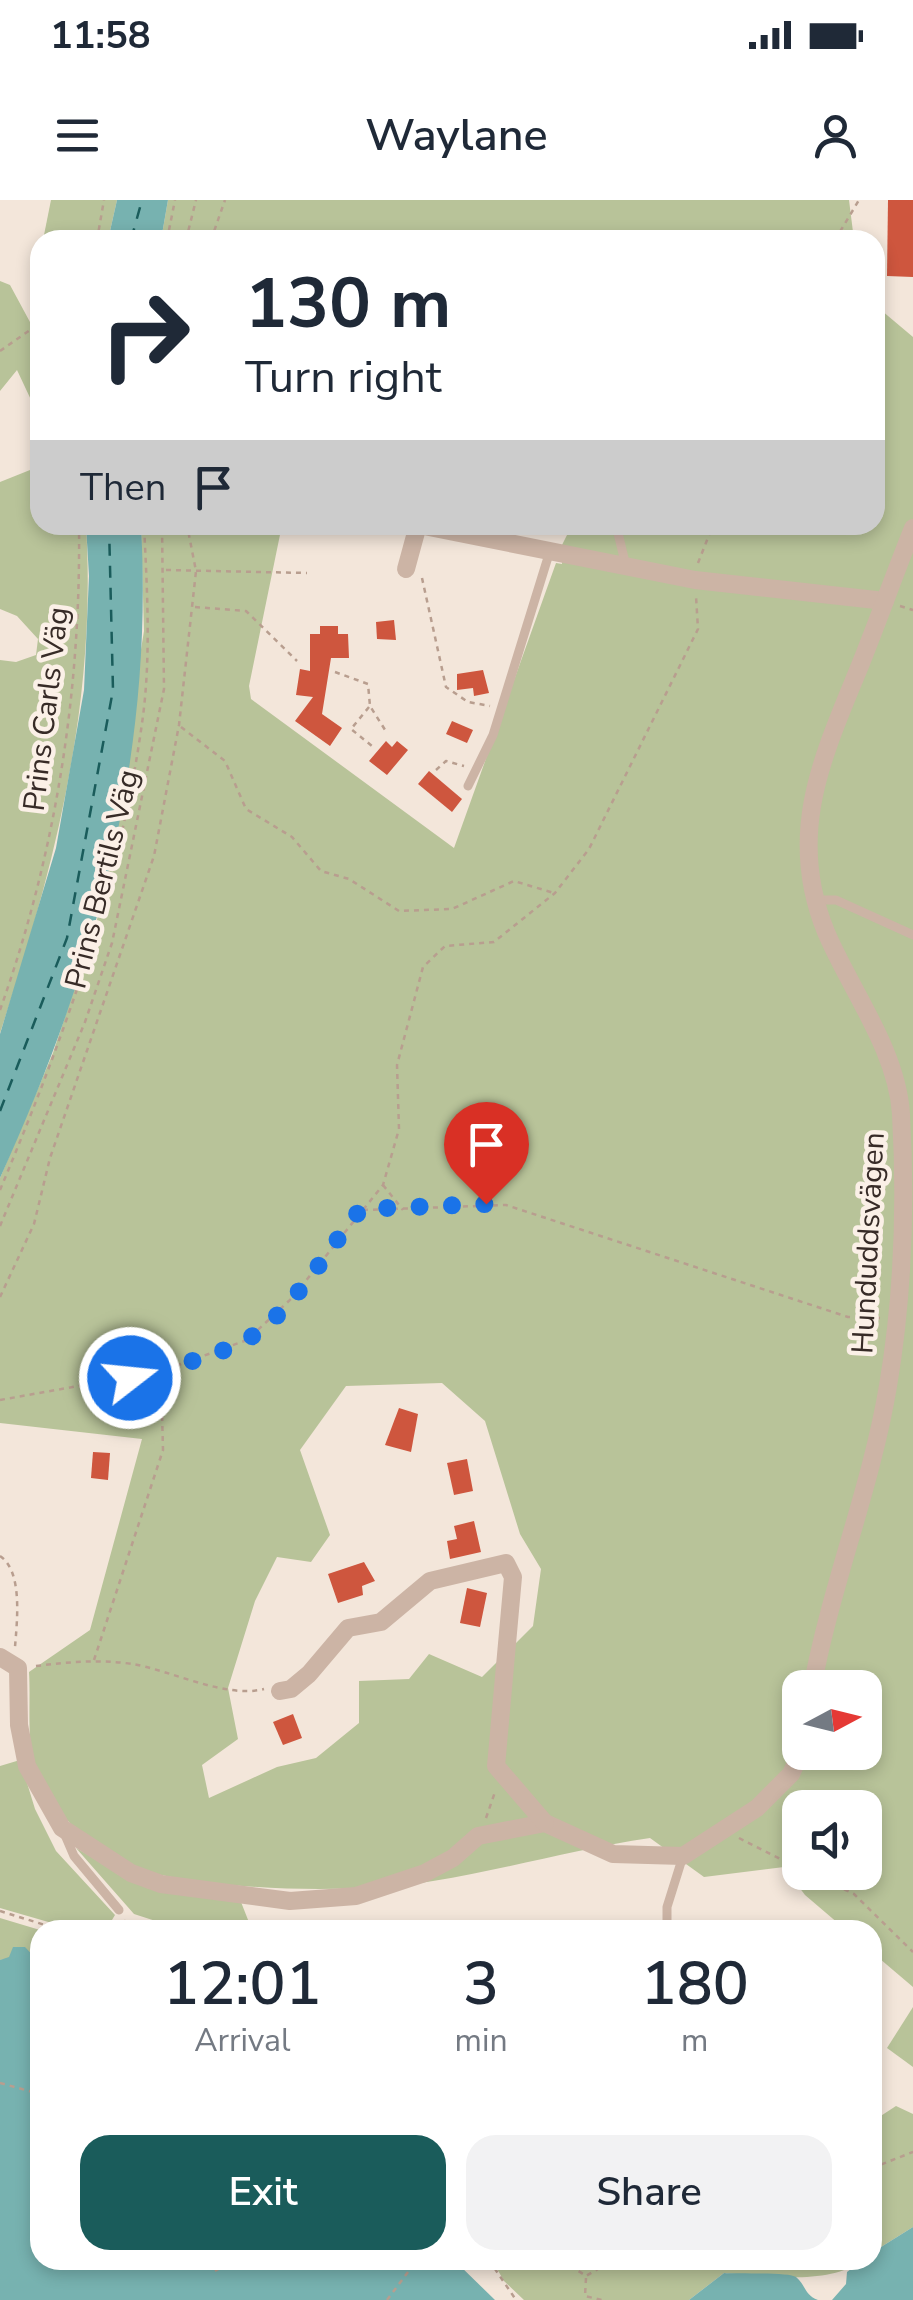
<!DOCTYPE html>
<meta charset="utf-8">
<style>
body{margin:0;font-family:"Nunito Sans",sans-serif;background:#f2f2f3;color:#1f2937;height:100vh;display:flex;flex-direction:column;font-size:38px;white-space:nowrap}
*{box-sizing:border-box;margin:0}
p{font-size:32px;color:#747a83}
.icon{flex:none;width:55px;height:55px;fill:none;stroke:currentColor;stroke-width:2;stroke-linecap:round;stroke-linejoin:round}
.map{position:relative;flex:1;overflow:hidden}
.panel{position:absolute;left:30px;top:1720px;width:852px;height:350px;display:flex;flex-direction:column;background:#fff;border-radius:30px;box-shadow:0 5px 15px #0003}
.panel>*{flex:none}
.banner{position:absolute;left:30px;top:30px;width:855px;height:305px;border-radius:30px;box-shadow:0 5px 15px #0003;background:#fff;color:#1f2937;overflow:hidden}
.needle{width:65px;rotate:83deg}
.tools{position:absolute;left:782px;top:1470px;display:grid;gap:20px}
.tools a{display:grid;place-items:center;width:100px;height:100px;border-radius:20px;background:#fff;box-shadow:0 5px 15px #0003;font-size:50px}
.pin{position:absolute;display:grid;place-items:center;width:85px;height:85px;color:#fff;margin:-102px -42px;border-radius:50% 50% 50% 0;rotate:-45deg;box-shadow:0 0 10px #0007}
.pin .icon{rotate:45deg}
.me{position:absolute;width:110px;margin:-55px;rotate:74deg;stroke-linejoin:round;filter:drop-shadow(0 0 8px #0008)}
.turn{display:flex;align-items:center;gap:35px;height:210px;padding:0 50px;font-size:45px}
.turn .icon{width:130px;height:130px;stroke-width:2.5}
.turn b{display:block;font-size:70px;line-height:85px}
.then{display:flex;align-items:center;height:95px;padding:0 50px;background:#0003;gap:20px;font-size:38px}
.eta{display:flex;justify-content:space-evenly;align-items:center;height:170px;text-align:center}
.eta b{font-size:60px;font-weight:600;line-height:70px}
.button{display:flex;gap:20px;margin-top:auto;padding:20px 50px}
.button a{flex:1;height:115px;border-radius:30px;background:#1a5c5b;color:#fff;font-size:40px;font-weight:600;line-height:115px;text-align:center}
.button a+a{background:#f2f2f3;color:#1f2937}
.status{display:flex;justify-content:space-between;align-items:center;height:70px;padding:0 50px;background:#fff;direction:ltr}
.status svg{height:28px;fill:currentColor}
header{display:flex;justify-content:space-between;align-items:center;height:130px;padding:0 50px;background:#fff;font-size:45px;font-weight:600}
.map>svg:first-child{display:block}
.green{fill:#b8c399;fill-rule:evenodd}
.water{fill:#77b2b0}
.lines{fill:none;stroke-linecap:round;stroke-linejoin:round}
.ferry{stroke:#1a5c5b;stroke-width:2.5;stroke-dasharray:12 10;stroke-linecap:butt}
.building{fill:#ce563e}
.path{stroke:#b89e8f;stroke-width:2.5;stroke-dasharray:5 5;stroke-linecap:butt}
.service{stroke:#ccb4a5;stroke-width:9}
.minor{stroke:#ccb4a5;stroke-width:18}
.route{stroke:#1a73e8;stroke-width:18;stroke-dasharray:0 32.4}
.labels{text-anchor:middle;stroke-width:9;stroke-linejoin:round;paint-order:stroke}
.street-label{font-size:30px;fill:#372b27;stroke:#fbf0e7}
</style>
<div class="status"><b>11:58</b><svg viewBox="0 0 49 12"><path d="M0 12V9h3v3zM5 12V6h3v6zM10 12V3h3v9zM15 12V0h3v12zM26 1h20v11H26zM47 4h2v5h-2z"/></svg></div>
<header><svg class="icon" aria-label="menu" viewBox="0 0 24 24"><path d="M4 6h16M4 12h16M4 18h16"/></svg>Waylane<svg class="icon" aria-label="person" viewBox="0 0 24 24"><circle cx="12" cy="8" r="4"/><path d="M4 21q1-7 8-7t8 7"/></svg></header>
<div class="map">
<svg width="913" height="2100" viewBox="0 0 913 2100">
<rect width="100%" height="100%" fill="#f3e6da"/>
<g class="green">
<polygon points="51,0 117,0 108,40 43,40"/>
<polygon points="168,0 849,0 854,40 161,40"/>
<polygon points="0,81 10,85 37,135 40,95 40,219 17,170 0,191"/>
<path d="M875 105 913 137V1787L873 1753 872 1730H846L805 1695 784 1667 704 1677 650 1638C577 1649 506 1669 433 1681 354 1694 231 1691 152 1673 105 1662 53 1617 36 1571 26 1543 31 1502 29 1472L90 1430 142 1239 0 1223V978L53 853 97 720 144 431 141 325H282L249 486 251 499 454 648 556 363 562 364 561 347 572 325H875ZM442 1183 485 1221 520 1334 541 1369 533 1426 482 1477 429 1454 409 1479 359 1481V1523L316 1558 277 1567 209 1598 202 1565 238 1539 228 1488 255 1401 277 1357 311 1362 330 1335 300 1250 346 1186ZM800 1488H865V1552H800ZM800 1608H865V1672H800Z"/>
<path d="M40 266V325H86C97 501 55 667 0 833V460L16 462 36 455 38 439 17 416 0 409V282Z"/>
<polygon points="20,1560 35,1609 56,1651 115,1715 106,1730 76,1730 0,1708 0,1566"/>
<polygon points="76,1648 147,1688 241,1702 252,1730 167,1730 168,1725 134,1714"/>
<polygon points="0,1718 40,1730 40,1763 35,1756 0,1760"/>
<polygon points="913,1807 913,1867 887,1848"/>
<polygon points="896,1906 913,1914 913,2027 873,2052 873,1921"/>
<path d="M492 2060H863C830 2086 764 2076 724 2073L689 2100H524L504 2081Z"/>
</g>
<g class="water">
<polygon points="117,0 168,0 161,40 108,40"/>
<path d="M86 325H141C154 558 96 767 0 978V834L56 648 84 490 89 376Z"/>
<polygon points="13,1747 25,1747 40,1763 40,1994 31,2032 40,2060 454,2060 495,2100 0,2100 0,1760 9,1757"/>
<polygon points="913,2027 913,2100 832,2100 846,2084 847,2072 863,2060 872,2060 873,2052"/>
<path d="M724 2073C736 2074 790 2072 796 2077 806 2085 804 2095 818 2100H689Z"/>
</g>
<g class="lines">
<g class="ferry">
<polyline points="131,40 142,0"/>
<polyline points="0,911 67,738 113,490 109,325"/>
</g>
</g>
<g class="building">
<polygon points="888,0 913,0 913,77 887,76"/>
<polygon points="394,420 396,440 377,439 376,422"/>
<polygon points="320,426 338,426 338,434 348,434 349,458 331,458 322,514 342,528 330,546 295,521 313,497 296,495 300,469 310,471 310,434 320,434"/>
<polygon points="483,470 489,493 474,496 473,488 457,490 457,474"/>
<polygon points="452,521 473,530 467,543 446,534"/>
<polygon points="386,541 392,547 397,541 408,550 387,575 369,561"/>
<polygon points="429,571 462,599 452,612 418,584"/>
<polygon points="399,1208 418,1214 411,1252 385,1245"/>
<polygon points="93,1252 110,1253 108,1280 91,1278"/>
<polygon points="467,1259 473,1291 454,1295 447,1263"/>
<polygon points="474,1321 481,1352 450,1359 447,1341 457,1339 454,1326"/>
<polygon points="364,1362 375,1381 362,1386 363,1395 338,1403 328,1374"/>
<polygon points="467,1388 487,1393 480,1427 460,1423"/>
<polygon points="293,1514 302,1538 283,1545 273,1522"/>
</g>
<g class="lines">
<g class="path">
<polyline points="97,40 104,0"/>
<polyline points="167,40 175,0"/>
<polyline points="186,40 196,0"/>
<polyline points="211,40 225,0"/>
<polyline points="835,40 859,0"/>
<polyline points="0,151 40,123"/>
<polyline points="698,363 713,325"/>
<polyline points="166,370 307,373"/>
<polyline points="422,378 446,487 468,502 490,506"/>
<polyline points="900,406 913,410"/>
<polyline points="195,407 246,411 297,461"/>
<polyline points="335,472 368,484 370,506 387,533"/>
<polyline points="369,507 351,529 372,546"/>
<polyline points="181,527 225,561 246,609 292,637 321,671 349,679 399,711 452,709 514,681 554,693"/>
<polyline points="436,570 446,561 464,566"/>
<path d="M0 810C56 653 81 491 79 325"/>
<polyline points="383,985 403,1010"/>
<path d="M0 990C64 837 121 682 143 516 151 453 147 388 144 325"/>
<polyline points="363,1010 506,1005 848,1117 881,1118"/>
<polyline points="0,1026 85,822 112,743 164,489 162,325"/>
<polyline points="0,1097 34,1024 50,958 154,656 179,525 196,371 187,325"/>
<polyline points="0,1200 162,1171 247,1140 292,1098 383,985 399,929 397,865 423,767 445,746 494,742 555,693 589,649 698,429 696,396"/>
<path d="M0 1356C23 1371 17 1421 15 1447"/>
<polyline points="94,1460 163,1250 161,1173"/>
<path d="M36 1466C69 1462 99 1459 132 1464 170 1470 226 1499 264 1489"/>
<polyline points="486,1618 495,1592"/>
<polyline points="739,1638 800,1669"/>
<polyline points="808,1672 854,1694 913,1752"/>
<polyline points="0,1711 61,1730"/>
<polyline points="124,1720 126,1730"/>
<polyline points="0,1883 40,1894"/>
<polyline points="872,1968 913,1952"/>
<polyline points="31,1975 40,1977"/>
<polyline points="489,2060 516,2100"/>
<polyline points="562,2060 586,2076 613,2060"/>
<polyline points="215,2071 234,2060"/>
<polyline points="586,2078 585,2096 602,2100"/>
<polyline points="387,2100 417,2060"/>
</g>
<g class="service">
<polyline points="616,325 626,366"/>
<polyline points="468,586 493,535 549,354"/>
<polyline points="816,700 836,700 913,735"/>
<polyline points="65,1635 74,1656 119,1710"/>
<polyline points="667,1730 667,1707 683,1656"/>
</g>
<g class="minor">
<polyline points="419,325 695,380 885,401"/>
<polyline points="406,369 418,325"/>
<polyline points="0,1457 18,1468 19,1525 27,1566 62,1628 131,1673 161,1684 290,1701 356,1696 425,1673 453,1658 478,1636 545,1623 613,1654 683,1656 757,1608 791,1574 801,1552"/>
<path d="M812 1488C831 1385 871 1288 888 1186 903 1097 906 1003 901 914 897 850 850 789 826 732 785 632 824 554 861 463 879 418 895 373 913 328"/>
<polyline points="280,1491 291,1489 309,1474 348,1428 381,1422 430,1381 506,1363 513,1377 496,1566 545,1623"/>
</g>
</g>
<g class="lines">
<path class="route" d="M130 1178C157 1172 226 1153 248 1139 295 1109 326 1051 361 1009L486 1004"/>
</g>
<g class="labels">
<g class="street-label">
<text transform="translate(46 509) rotate(-83)" y="10">Prins Carls Väg</text>
<text transform="translate(102 679) rotate(-76)" y="10">Prins Bertils Väg</text>
<text transform="translate(868 1043) rotate(-87)" y="10">Hunduddsvägen</text>
</g>
</g>
</svg>
<div class="tools">
<a><svg class="needle" viewBox="-14 -14 28 28"><path d="M0-13l5 13h-10z" fill="#e53935"/><path d="M0 13l5-13h-10z" fill="#747a83"/></svg></a>
<a><svg class="icon" aria-label="sound" viewBox="0 0 24 24"><path d="M4 9h4l5-4v14l-5-4H4zM17 9q2 3 0 6"/></svg></a>
</div>
<div class="pin" style="left:486px;top:1004px;background:#d93025"><svg class="icon" aria-label="arrive" viewBox="0 0 24 24"><path d="M6 21V4h12l-3 4 3 4H6"/></svg></div>
<svg class="me" style="left:130px;top:1178px" viewBox="-20 -20 40 40"><circle r="17" fill="#1a73e8" stroke="#fff" stroke-width="3"/><path d="M0-11L8 9 0 5-8 9z" fill="#fff"/></svg>
<div class="banner">
<div class="turn"><svg class="icon" aria-label="right" viewBox="0 0 24 24"><path d="M7 20v-9h11M14 6l5 5-5 5"/></svg><div><b>130 m</b>Turn right</div></div>
<div class="then">Then<svg class="icon" aria-label="arrive" viewBox="0 0 24 24"><path d="M6 21V4h12l-3 4 3 4H6"/></svg></div>
</div>
<section class="panel">
<div class="eta">
<div><b>12:01</b><p>Arrival</p></div>
<div><b>3</b><p>min</p></div>
<div><b>180</b><p>m</p></div>
</div>
<div class="button"><a>Exit</a><a>Share</a></div>
</section>
</div>
